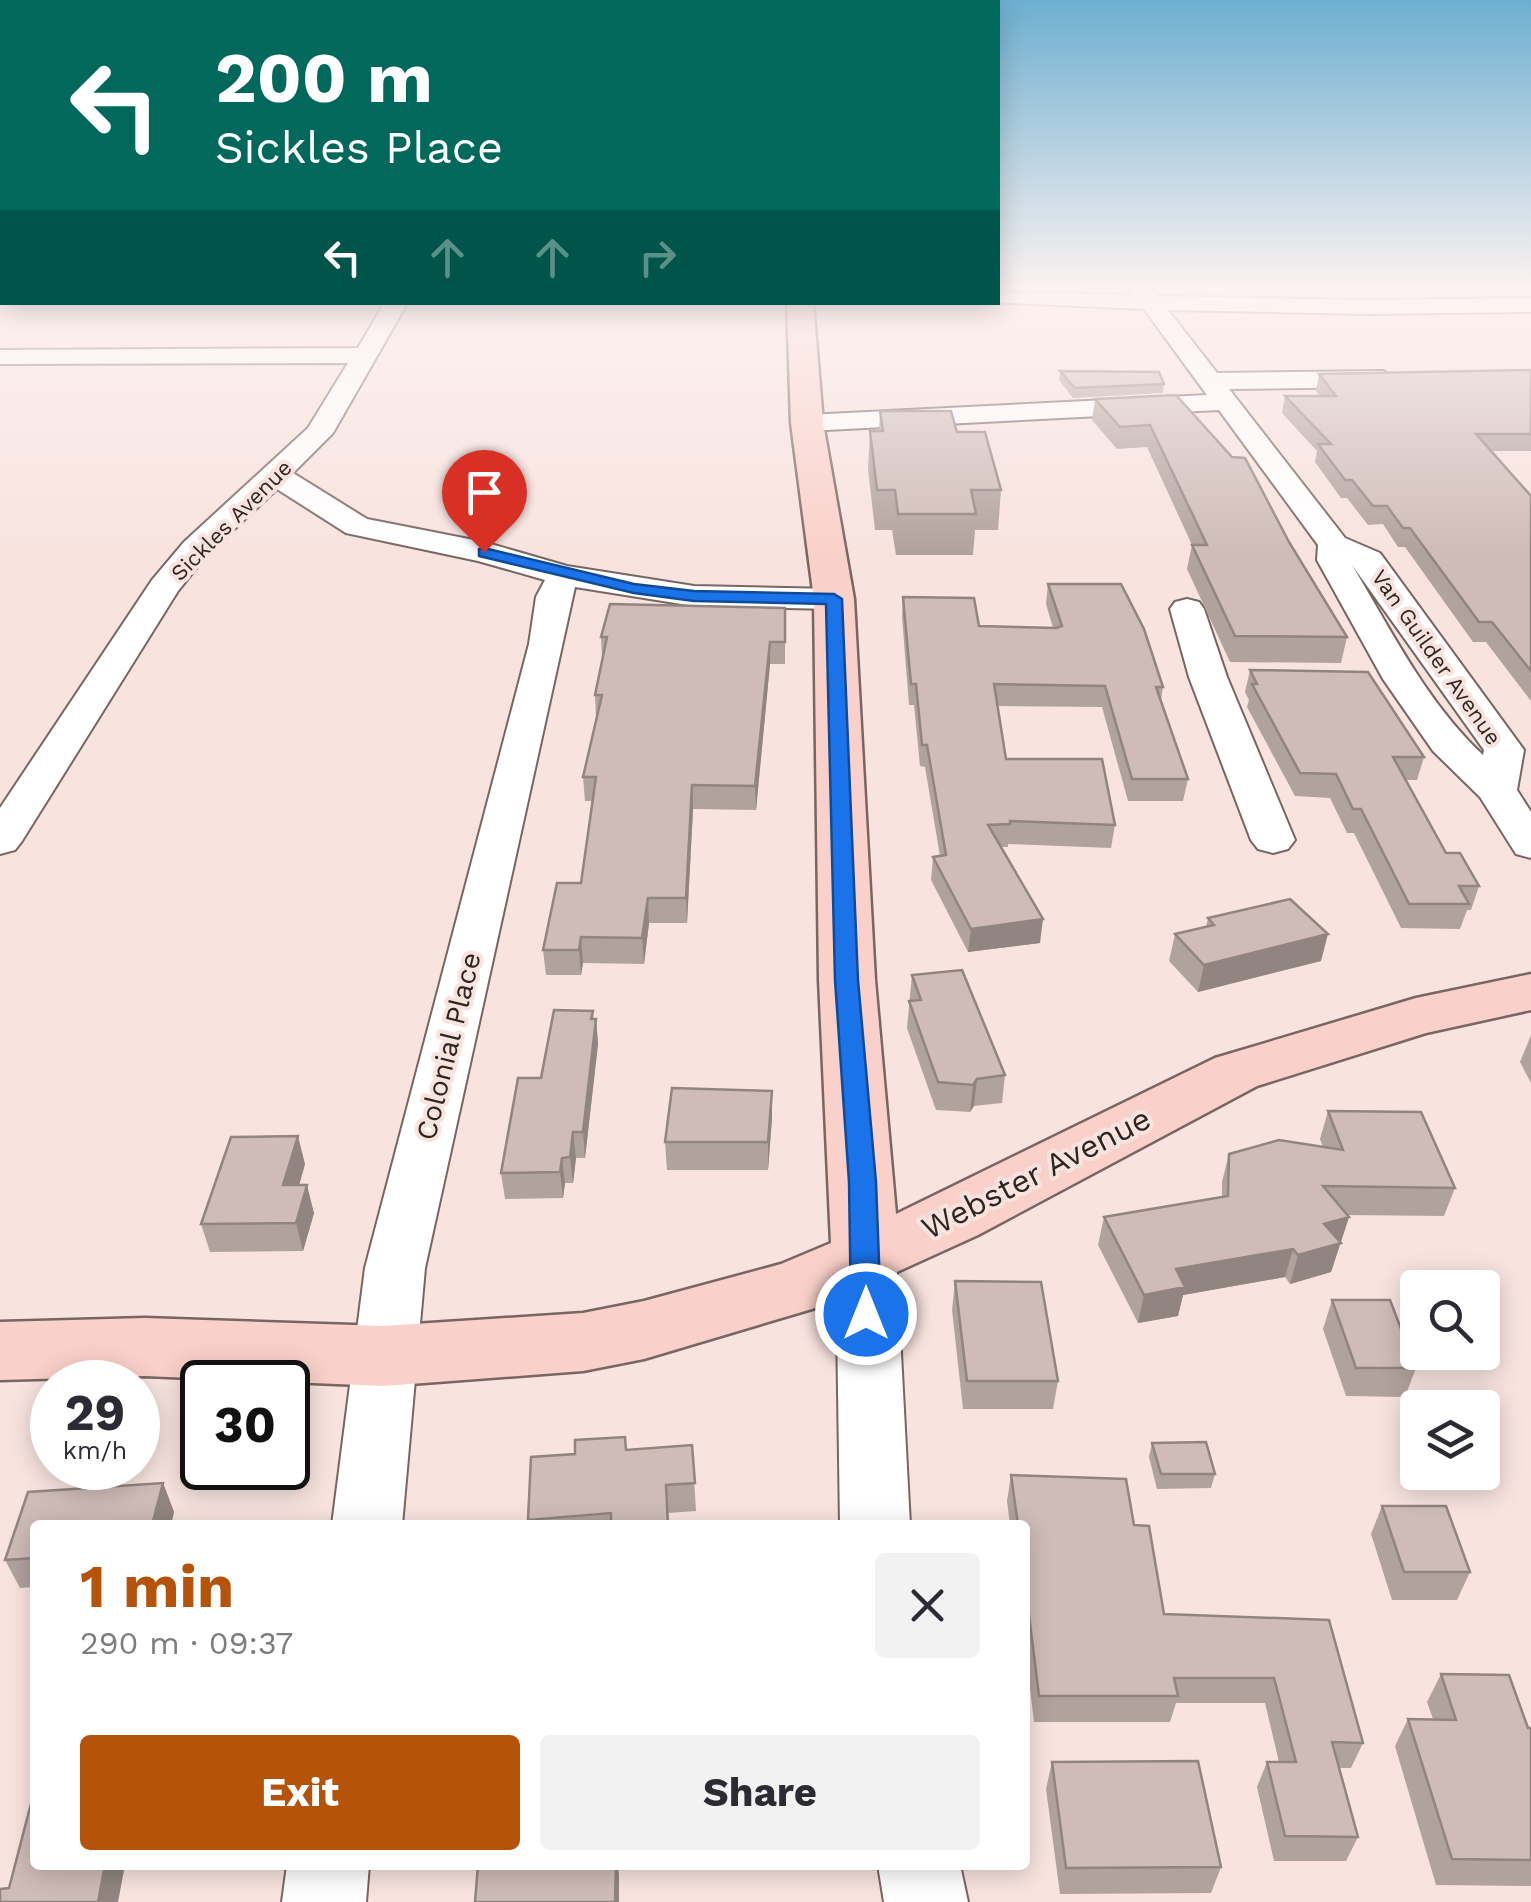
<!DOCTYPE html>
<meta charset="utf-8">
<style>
body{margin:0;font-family:"Work Sans",sans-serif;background:#f2f2f3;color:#2b2b33;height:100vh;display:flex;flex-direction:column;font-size:38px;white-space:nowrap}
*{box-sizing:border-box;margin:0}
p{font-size:32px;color:#7c7c81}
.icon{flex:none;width:55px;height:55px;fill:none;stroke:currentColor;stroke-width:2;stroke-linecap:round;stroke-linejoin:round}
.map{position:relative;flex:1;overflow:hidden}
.details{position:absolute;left:30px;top:1520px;width:1000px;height:350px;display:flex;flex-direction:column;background:#fff;border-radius:10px;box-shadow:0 5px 25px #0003}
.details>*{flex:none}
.top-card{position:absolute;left:0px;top:0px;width:1000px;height:305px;box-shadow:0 5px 25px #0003;background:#00695c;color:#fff;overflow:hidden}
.controls{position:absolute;left:1400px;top:1270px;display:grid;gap:20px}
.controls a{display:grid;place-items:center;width:100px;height:100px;border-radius:10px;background:#fff;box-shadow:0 5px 25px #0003;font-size:50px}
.speed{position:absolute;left:30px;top:1360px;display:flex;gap:20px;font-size:50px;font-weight:700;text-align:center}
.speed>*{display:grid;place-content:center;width:130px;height:130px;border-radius:50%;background:#fff;box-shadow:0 5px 25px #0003;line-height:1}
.speed small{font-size:25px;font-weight:400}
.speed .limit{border:5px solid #111;border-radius:15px;background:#fff;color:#111}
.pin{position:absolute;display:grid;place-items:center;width:85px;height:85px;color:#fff;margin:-102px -42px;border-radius:50% 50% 50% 0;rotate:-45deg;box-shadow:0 0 10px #0007}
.pin .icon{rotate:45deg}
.me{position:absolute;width:110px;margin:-55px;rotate:0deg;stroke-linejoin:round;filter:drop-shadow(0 0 8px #0008)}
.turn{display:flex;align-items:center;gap:35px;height:210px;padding:0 50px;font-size:45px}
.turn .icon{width:130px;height:130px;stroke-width:2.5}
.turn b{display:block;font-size:70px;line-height:85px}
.lanes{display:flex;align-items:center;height:95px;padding:0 50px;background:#0003;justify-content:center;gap:50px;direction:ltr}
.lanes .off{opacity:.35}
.round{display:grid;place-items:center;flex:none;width:105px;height:105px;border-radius:10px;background:#f2f2f3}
.head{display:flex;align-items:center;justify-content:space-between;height:170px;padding:0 50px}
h1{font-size:60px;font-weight:700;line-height:75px;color:#b45309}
.cta{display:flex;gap:20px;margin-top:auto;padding:20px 50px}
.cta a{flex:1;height:115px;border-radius:10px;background:#b45309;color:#fff;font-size:40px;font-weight:700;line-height:115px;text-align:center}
.cta a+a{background:#f2f2f3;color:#2b2b33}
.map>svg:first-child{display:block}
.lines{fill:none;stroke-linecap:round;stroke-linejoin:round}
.street-casing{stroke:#776662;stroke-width:4}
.secondary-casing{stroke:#776662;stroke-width:5}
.street{fill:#fff;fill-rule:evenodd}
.secondary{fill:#fad1ca;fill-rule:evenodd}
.wall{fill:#b2a29e}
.shaded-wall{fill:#918481}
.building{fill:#cfbcb8;stroke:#918481;stroke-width:2.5}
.route{fill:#1a73e8;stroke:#114b97;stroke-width:2.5}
.labels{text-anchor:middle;stroke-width:8;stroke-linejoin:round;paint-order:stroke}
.far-street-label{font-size:22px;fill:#2c2523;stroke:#f8e3df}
.street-label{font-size:28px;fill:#2c2523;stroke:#f8e3df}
.near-street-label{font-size:32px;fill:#2c2523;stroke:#f8e3df}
</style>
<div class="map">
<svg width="1531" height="1902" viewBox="0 0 1531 1902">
<rect width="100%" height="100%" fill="#f8e3df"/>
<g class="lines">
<defs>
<g id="street">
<path d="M1128 287H1151L1157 296 1368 300 1531 298V312L1368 314 1168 310 1217 373 1383 371 1396 379 1383 387 1229 389 1345 538 1380 553 1524 750 1517 790 1531 812V858L1516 854 1480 797 1433 751 1383 679 1317 560 1318 545 1219 410 807 431 793 423 807 415 1207 395 1144 309 989 302H998V292L1134 295ZM1352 565 1484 750 1483 755C1427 703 1391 630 1352 565Z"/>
<polygon points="385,302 408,302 333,433 293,473 367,519 484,542 567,566 694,586 834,589 846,592 851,599 846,606 834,609 694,606 575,587 425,1268 402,1525 332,1525 365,1268 529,644 536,597 545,580 478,561 346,533 277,489 206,556 178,591 22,841 15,850 0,854 0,808 152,580 184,542 308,428 348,363 0,364 0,350 358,348"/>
<polygon points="1187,599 1199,602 1204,609 1227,677 1295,840 1288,849 1273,853 1258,849 1251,840 1189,677 1170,609 1175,602"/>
<polygon points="866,1234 887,1241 896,1257 910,1525 840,1525 836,1257 845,1241"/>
<polygon points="287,1865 369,1865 366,1902 282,1902"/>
<polygon points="878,1865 960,1865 968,1902 884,1902"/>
</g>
<polygon id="secondary" points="787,302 813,302 823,423 854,599 875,980 896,1214 1215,1058 1416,998 1531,974 1531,1010 1426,1033 1257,1086 978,1235 822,1306 644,1359 583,1371 384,1386 145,1376 0,1380 0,1322 145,1318 384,1326 583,1313 644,1301 781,1264 831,1243 819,980 814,599 791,423"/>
</defs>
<use href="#street" class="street-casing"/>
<use href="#secondary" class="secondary-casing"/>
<use href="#street" class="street"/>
<use href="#secondary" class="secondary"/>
</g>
<g class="wall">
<polygon points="1178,287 1491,287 1429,289"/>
<polygon points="1531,370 1531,451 1492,451 1531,496 1531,701 1486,642 1473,642 1405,547 1398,547 1383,524 1368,525 1347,498 1341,498 1315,462 1317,451 1282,413 1285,396 1320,396 1316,391 1319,374"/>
<polygon points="1060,371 1164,384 1163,393 1073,398 1059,380"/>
<polygon points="1176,395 1289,542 1347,637 1341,663 1230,662 1187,569 1192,545 1147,447 1117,449 1092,420 1095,399"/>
<polygon points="880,411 957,432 1001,490 998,530 975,530 973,555 896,555 892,530 875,530 868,469 870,431 879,431"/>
<polygon points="1048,584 1163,687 1161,700 1188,779 1183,801 1128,801 1102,707 997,706 1006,759 1115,825 1111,848 1008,844 1008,847 1001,847 1040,943 968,952 931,880 933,857 940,856 925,767 920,766 914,705 909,705 902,617 903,597 979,626 1053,628 1046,604"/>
<polygon points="785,608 785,664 770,664 756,810 693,809 687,923 649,923 644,964 583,963 581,975 546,975 543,950 581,883 593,801 585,801 583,777 596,718 595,695 602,658 601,637"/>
<polygon points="1250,670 1424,757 1417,780 1406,780 1446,853 1479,886 1471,910 1467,910 1460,929 1401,928 1354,833 1347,833 1330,798 1295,796 1247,707 1249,700 1245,692"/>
<polygon points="1208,918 1321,961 1198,992 1169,961 1175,934 1206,927"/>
<polygon points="912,975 1005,1075 1002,1103 974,1106 970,1112 936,1110 907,1028"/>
<polygon points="593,1011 593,1019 596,1019 598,1044 585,1158 576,1158 573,1183 565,1183 563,1198 505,1199 501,1173 541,1078"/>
<polygon points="1531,1035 1531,1083 1520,1062"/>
<polygon points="1328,1111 1455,1188 1444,1216 1346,1215 1349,1217 1331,1272 1290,1284 1285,1277 1183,1295 1178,1316 1138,1323 1098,1245 1104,1217 1222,1197 1222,1182 1229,1154 1323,1147 1320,1139"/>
<polygon points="772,1118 768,1170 667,1170 665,1142"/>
<polygon points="305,1164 299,1185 314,1213 303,1251 210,1252 201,1224"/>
<polygon points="955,1281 1058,1381 1053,1409 963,1409 952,1310"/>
<polygon points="1332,1300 1416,1368 1405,1397 1346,1396 1323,1329"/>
<polygon points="625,1437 626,1450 692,1445 696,1511 668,1513 669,1525 529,1525 528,1520 575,1454"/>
<polygon points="1152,1443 1215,1474 1211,1488 1157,1489 1149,1457"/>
<polygon points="1011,1475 1134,1525 1164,1614 1329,1620 1363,1743 1351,1768 1339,1768 1358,1837 1346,1861 1274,1861 1257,1787 1267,1762 1279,1762 1265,1703 1176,1703 1170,1722 1034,1722 1025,1647 1025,1525 1010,1525 1007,1501"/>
<polygon points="163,1483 174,1512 171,1525 35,1525 35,1587 20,1588 5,1560 28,1492"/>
<polygon points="1382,1506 1470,1572 1457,1600 1392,1600 1371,1534"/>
<polygon points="1441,1674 1528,1728 1531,1728 1531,1886 1436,1885 1395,1746 1408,1719 1433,1719 1427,1702"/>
<polygon points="1052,1762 1221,1867 1211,1893 1060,1894 1046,1789"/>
</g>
<g class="shaded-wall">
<polygon points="770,642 770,664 756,810 755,786"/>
<polygon points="692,785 693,809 687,923 686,898"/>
<polygon points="648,898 649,923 644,964 642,938"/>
<polygon points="1043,919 1040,943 968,952 971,929"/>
<polygon points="1328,934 1321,961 1198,992 1204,965"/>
<polygon points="581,937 583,963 581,975 579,950"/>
<polygon points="593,1011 594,1031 596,1019 598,1044 585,1158 583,1132"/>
<polygon points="977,1079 974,1106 970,1112 973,1085"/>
<polygon points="772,1091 772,1118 768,1170 768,1142"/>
<polygon points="573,1132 576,1158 573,1183 570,1157"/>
<polygon points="298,1136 305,1164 291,1214 283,1185"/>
<polygon points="562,1158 565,1183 563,1198 560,1172"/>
<polygon points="307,1185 314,1213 303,1251 296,1223"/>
<polygon points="1349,1217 1331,1272 1290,1284 1298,1255 1324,1224"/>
<polygon points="1293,1249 1285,1277 1183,1295 1178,1316 1138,1323 1144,1295 1176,1269"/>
<polygon points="163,1483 174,1512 171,1525 152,1525"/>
<polygon points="105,1865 125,1865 118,1902 98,1902"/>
<polygon points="616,1865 618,1865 619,1876 619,1902 615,1902"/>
</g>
<g class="building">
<polygon points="1531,370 1531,434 1476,434 1531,496 1531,671 1492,622 1479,622 1410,528 1403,528 1387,506 1373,506 1352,480 1345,480 1318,444 1331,444 1285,396 1336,396 1319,374"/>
<polygon points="1060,371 1159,372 1164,384 1075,388"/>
<polygon points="1176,395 1232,457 1245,458 1289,542 1347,637 1235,636 1192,545 1207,545 1150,425 1120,427 1095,399"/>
<polygon points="880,411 951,411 957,432 985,432 1001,490 971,490 976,514 898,514 895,490 877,490 870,431 883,431"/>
<polygon points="1048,584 1121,584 1144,629 1163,687 1156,687 1188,779 1132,779 1105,686 994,684 1006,759 1102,759 1115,825 1010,821 1010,824 988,825 1043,919 971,929 933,857 946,855 927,745 922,745 916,684 911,684 903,597 974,598 979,626 1056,628 1062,626"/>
<polygon points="610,604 785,608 785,642 770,642 755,786 692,785 686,898 648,898 642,938 581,937 579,950 543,950 557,883 581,883 596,777 583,777 602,695 595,695 607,637 601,637"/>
<polygon points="1250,670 1368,672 1424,757 1393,757 1446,853 1460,853 1479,886 1459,886 1469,904 1409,904 1361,809 1353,809 1336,774 1300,773 1252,684 1257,684"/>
<polygon points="1290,899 1328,934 1204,965 1175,934 1214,925 1208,918"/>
<polygon points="962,970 1005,1075 977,1079 973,1085 938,1082 909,1001 921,1000 912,975"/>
<polygon points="554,1010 593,1011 591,1019 596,1019 583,1132 573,1132 570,1157 562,1158 560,1172 501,1173 518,1078 541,1078"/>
<polygon points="672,1088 772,1091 768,1142 665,1142"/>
<polygon points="1328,1111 1421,1112 1455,1188 1323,1186 1349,1217 1324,1224 1341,1243 1298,1255 1293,1249 1176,1269 1185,1287 1144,1295 1104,1217 1228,1196 1229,1154 1279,1140 1343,1150"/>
<polygon points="298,1136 283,1185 307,1185 296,1223 201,1224 231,1137"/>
<polygon points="955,1281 1041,1282 1058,1381 967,1381"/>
<polygon points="1332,1300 1390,1300 1416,1368 1356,1368"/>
<polygon points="625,1437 626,1450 692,1445 695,1483 666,1485 668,1525 611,1525 611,1513 528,1520 531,1457 575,1454 575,1440"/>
<polygon points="1206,1442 1215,1474 1161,1474 1152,1443"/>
<polygon points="1011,1475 1126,1479 1134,1525 1149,1526 1164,1614 1329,1620 1363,1743 1332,1742 1358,1837 1285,1836 1267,1762 1296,1762 1274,1678 1174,1678 1178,1696 1039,1696 1025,1583 1025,1525 1018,1525"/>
<polygon points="163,1483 152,1525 35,1525 35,1558 5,1560 28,1492"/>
<polygon points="1382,1506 1446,1506 1470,1572 1404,1572"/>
<polygon points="1441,1674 1509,1675 1528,1728 1531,1728 1531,1860 1452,1859 1408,1719 1456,1720"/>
<polygon points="1198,1761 1221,1867 1066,1868 1052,1762"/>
<polygon points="33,1796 35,1796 35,1865 105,1865 98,1902 0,1902 0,1889 9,1888"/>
<polygon points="478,1865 616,1865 615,1902 475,1902"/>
</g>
<linearGradient id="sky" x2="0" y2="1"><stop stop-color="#6dafd0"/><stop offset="0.52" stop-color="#fcf2f1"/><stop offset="1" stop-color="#fcf2f1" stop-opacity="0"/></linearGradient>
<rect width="1531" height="553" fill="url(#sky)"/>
<polygon class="route" points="484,548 634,584 694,591 834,594 842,599 858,980 876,1182 881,1314 876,1322 866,1326 856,1322 851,1314 849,1182 835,980 826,604 694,601 634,593 479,556 479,549"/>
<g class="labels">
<g class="far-street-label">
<text transform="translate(231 520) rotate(-45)" y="8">Sickles Avenue</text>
<text transform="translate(1437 657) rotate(55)" y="8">Van Guilder Avenue</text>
</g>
<g class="street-label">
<text transform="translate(448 1046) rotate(-76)" y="10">Colonial Place</text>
</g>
<g class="near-street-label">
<text transform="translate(1036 1173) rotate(-27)" y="11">Webster Avenue</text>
</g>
</g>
</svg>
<div class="controls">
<a><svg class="icon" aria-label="search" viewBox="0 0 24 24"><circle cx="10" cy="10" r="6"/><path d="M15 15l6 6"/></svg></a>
<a><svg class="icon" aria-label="layers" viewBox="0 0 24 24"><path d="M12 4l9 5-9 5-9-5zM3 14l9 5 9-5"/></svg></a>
</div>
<div class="speed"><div>29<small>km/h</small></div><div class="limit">30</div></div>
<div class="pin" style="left:484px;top:552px;background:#d93025"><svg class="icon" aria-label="arrive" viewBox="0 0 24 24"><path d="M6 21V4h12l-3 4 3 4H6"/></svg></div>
<svg class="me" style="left:866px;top:1314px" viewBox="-20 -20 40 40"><circle r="17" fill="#1a73e8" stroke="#fff" stroke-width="3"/><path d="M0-11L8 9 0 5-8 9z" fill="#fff"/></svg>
<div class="top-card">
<div class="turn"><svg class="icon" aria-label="left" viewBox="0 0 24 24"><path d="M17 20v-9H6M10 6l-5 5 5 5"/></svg><div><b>200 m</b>Sickles Place</div></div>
<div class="lanes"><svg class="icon" aria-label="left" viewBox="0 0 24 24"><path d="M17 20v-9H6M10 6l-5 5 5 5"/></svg><svg class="icon off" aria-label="ahead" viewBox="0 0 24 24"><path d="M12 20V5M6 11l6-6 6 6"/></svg><svg class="icon off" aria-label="ahead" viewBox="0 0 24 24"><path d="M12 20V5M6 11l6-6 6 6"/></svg><svg class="icon off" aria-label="right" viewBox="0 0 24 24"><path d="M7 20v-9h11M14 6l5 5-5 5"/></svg></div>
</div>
<section class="details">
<div class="head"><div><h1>1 min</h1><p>290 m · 09:37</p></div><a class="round"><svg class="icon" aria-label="close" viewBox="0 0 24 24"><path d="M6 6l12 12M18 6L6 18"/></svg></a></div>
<div class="cta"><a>Exit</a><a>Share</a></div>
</section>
</div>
